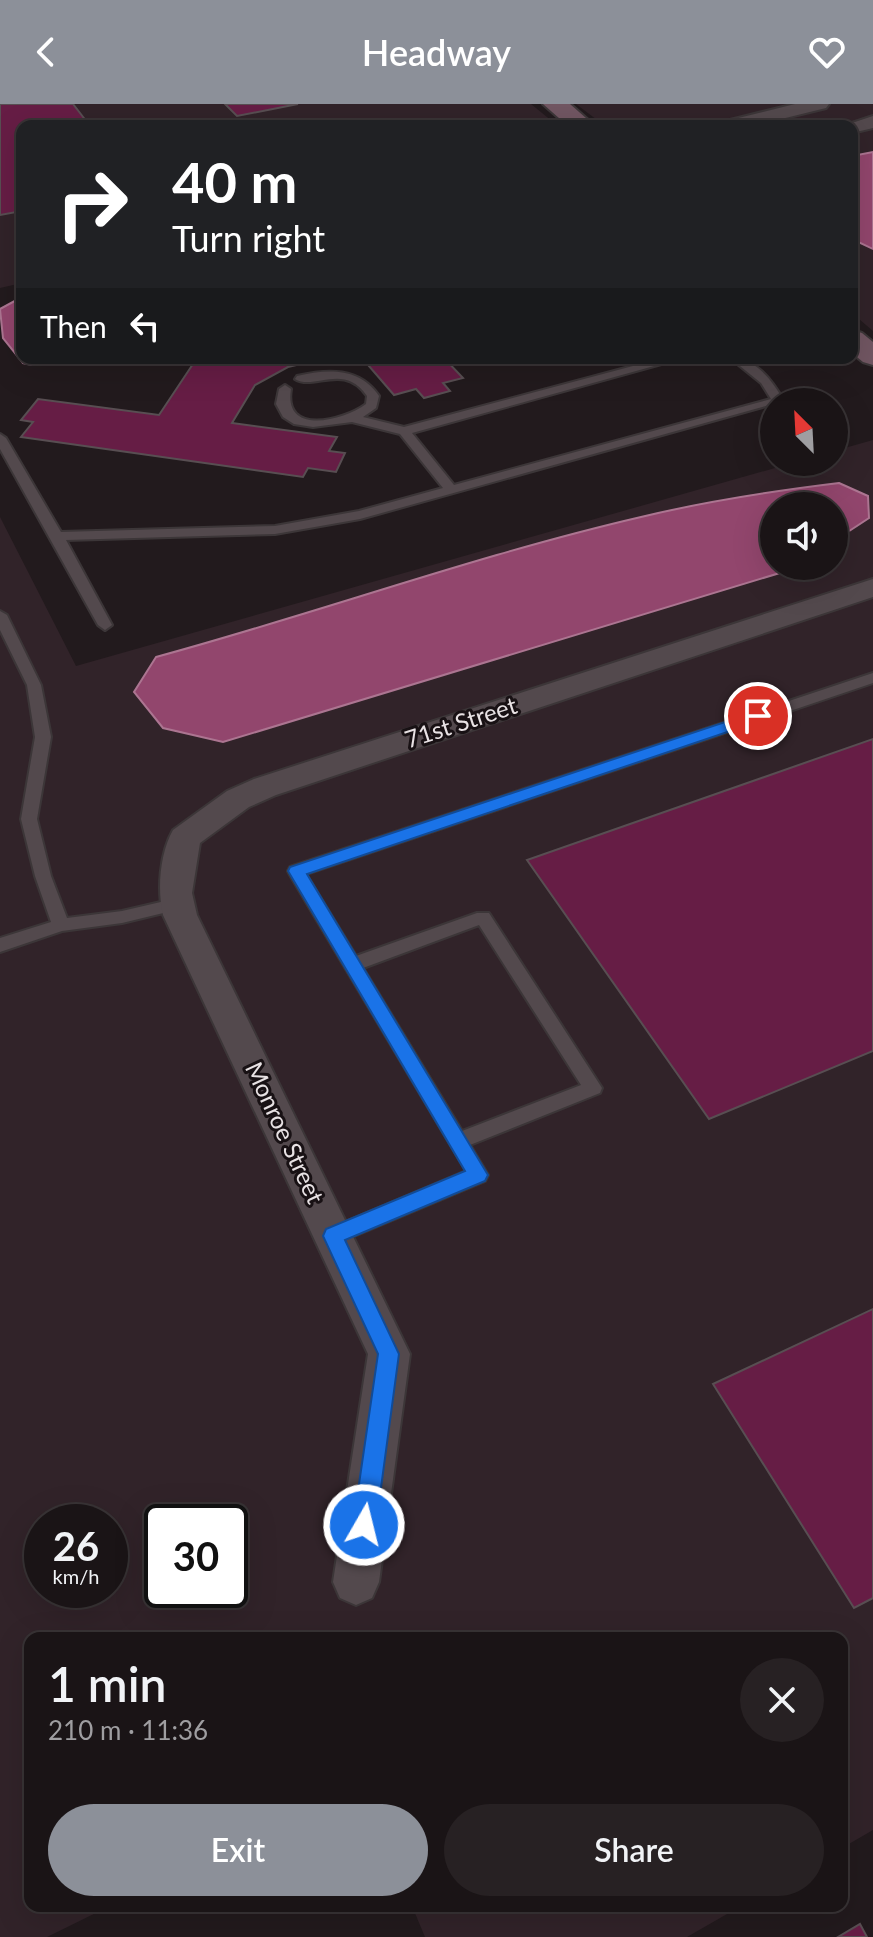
<!DOCTYPE html>
<meta charset="utf-8">
<style>
body{margin:0;font-family:Lato,sans-serif;background:#272123;color:#f1f3f6;height:100vh;display:flex;flex-direction:column;font-size:30px;white-space:nowrap}
*{box-sizing:border-box;margin:0}
p{font-size:26px;color:#9f9ea1}
.icon{flex:none;width:44px;height:44px;fill:none;stroke:currentColor;stroke-width:2;stroke-linecap:round;stroke-linejoin:round}
.map{position:relative;flex:1;overflow:hidden}
.drawer{position:absolute;left:24px;top:1528px;width:824px;height:280px;display:flex;flex-direction:column;background:#1a1416;border-radius:16px;box-shadow:0 8px 32px #0002,0 0 0 2px #383335}
.drawer>*{flex:none}
.top-card{position:absolute;left:16px;top:16px;width:842px;height:244px;border-radius:16px;box-shadow:0 8px 32px #0002,0 0 0 2px #383335;background:#202124;color:#fff;overflow:hidden}
.needle{width:52px;rotate:336deg}
.controls{position:absolute;left:760px;top:284px;display:grid;gap:16px}
.controls a{display:grid;place-items:center;width:88px;height:88px;border-radius:50%;background:#1a1416;box-shadow:0 8px 32px #0002,0 0 0 2px #383335;font-size:40px}
.speed{position:absolute;left:24px;top:1400px;display:flex;gap:16px;font-size:40px;font-weight:700;text-align:center}
.speed>*{display:grid;place-content:center;width:104px;height:104px;border-radius:50%;background:#1a1416;box-shadow:0 8px 32px #0002,0 0 0 2px #383335;line-height:1}
.speed small{font-size:20px;font-weight:400}
.speed .limit{border:4px solid #111;border-radius:12px;background:#fff;color:#111}
.pin{position:absolute;display:grid;place-items:center;width:68px;height:68px;color:#fff;margin:-34px;border:4px solid #fff;border-radius:50%;box-shadow:0 2px 8px #0007}
.me{position:absolute;width:88px;margin:-44px;rotate:8deg;stroke-linejoin:round;filter:drop-shadow(0 0 6px #0008)}
.turn{display:flex;align-items:center;gap:28px;height:168px;padding:0 24px;font-size:36px}
.turn .icon{width:104px;height:104px;stroke-width:2.5}
.turn b{display:block;font-size:56px;line-height:68px}
.then{display:flex;align-items:center;height:76px;padding:0 24px;background:#0003;gap:16px;font-size:30px}
.round{display:grid;place-items:center;flex:none;width:84px;height:84px;border-radius:42px;background:#272123}
.headline{display:flex;align-items:center;justify-content:space-between;height:136px;padding:0 24px}
h1{font-size:48px;font-weight:600;line-height:60px}
.action{display:flex;gap:16px;margin-top:auto;padding:16px 24px}
.action a{flex:1;height:92px;border-radius:48px;background:#8c9099;color:#fff;font-size:32px;font-weight:600;line-height:92px;text-align:center}
.action a+a{background:#272123;color:#f1f3f6}
header{display:flex;justify-content:space-between;align-items:center;height:104px;padding:0 24px;background:#8c9099;color:#fff;font-size:36px;font-weight:600}
.map>svg:first-child{display:block}
.built{fill:#312329;fill-rule:evenodd}
.water{fill:#92466d;stroke:#ac7591;stroke-width:2}
.building{fill:#661d45;stroke:#584e52;stroke-width:2}
.lines{fill:none;stroke-linecap:round;stroke-linejoin:round}
.lane-casing{stroke:#3c3638;stroke-width:4}
.street-casing{stroke:#3c3638;stroke-width:4}
.secondary-casing{stroke:#3c3638;stroke-width:4}
.lane{fill:#53494d;fill-rule:evenodd}
.street{fill:#53494d;fill-rule:evenodd}
.secondary{fill:#715662;fill-rule:evenodd}
.route{fill:#1a73e8;stroke:#114b97;stroke-width:2}
.labels{text-anchor:middle;stroke-width:6;stroke-linejoin:round;paint-order:stroke}
.street-label{font-size:24px;fill:#e8e2e4;stroke:#181114}
</style>
<header><svg class="icon" aria-label="back" viewBox="0 0 24 24"><path d="M15 5l-7 7 7 7"/></svg>Headway<svg class="icon" aria-label="heart" viewBox="0 0 24 24"><path d="M12 20l-8-8c-3-5 5-10 8-4 3-6 11-1 8 4z"/></svg></header>
<div class="map">
<svg width="873" height="1833" viewBox="0 0 873 1833">
<rect width="100%" height="100%" fill="#221a1d"/>
<g class="built">
<polygon points="0,0 531,0 558,22 22,22 22,179 0,184"/>
<polygon points="576,0 873,0 873,227 852,209 852,22 605,22"/>
<path d="M873 336V1726L842 1744V1534H30V1802H110L47 1833H0V413L76 562 796 358H834V347ZM774 402H834V462H774ZM42 1418H110V1486H42ZM162 1418H230V1486H162Z"/>
<polygon points="412,1802 741,1802 687,1833 425,1833"/>
</g>
<g class="water">
<polygon points="873,48 873,145 852,135 852,52"/>
<polygon points="22,193 22,254 63,254 32,261 23,259 3,234 0,205"/>
<path d="M839 379 868 392 869 414 834 437V402H774V462H797L793 465 223 638 163 624 134 588 156 553C318 509 477 451 641 413 707 397 773 387 839 379Z"/>
</g>
<g class="building">
<polygon points="0,0 73,0 90,22 22,22 22,107 0,111"/>
<polygon points="225,0 298,0 237,12"/>
<polygon points="197,254 326,254 288,263 255,281 232,319 337,333 329,347 345,349 336,368 308,364 303,373 21,333 33,318 21,316 38,295 159,311"/>
<polygon points="362,254 444,254 463,274 443,279 450,287 424,294 416,285 394,291"/>
<polygon points="873,635 873,947 709,1015 527,756"/>
<polygon points="873,1205 873,1494 854,1504 713,1280"/>
<polygon points="860,1820 867,1833 838,1833"/>
</g>
<g class="lines">
<defs>
<g id="lane">
<path d="M663 254H683L412 329 454 381 771 295 761 279 730 254C756 254 772 276 784 297L360 415 275 430 66 436 112 521 105 526 98 521 0 345V330L6 334 61 428 275 422 359 407 443 384 400 330 352 318 313 323 294 320 283 313 276 300 279 285 285 281 291 285C283 332 343 317 366 300L367 292C344 258 314 287 295 275L297 272C328 265 359 263 379 292L376 304 363 313 404 323Z"/>
<polygon points="0,507 7,511 41,581 51,633 37,715 51,772 67,814 122,807 178,794 184,796 186,800 184,804 122,819 62,827 0,848 0,834 51,818 35,772 21,715 35,633 27,581 0,526"/>
<path d="M873 569V579L306 770 356 852 477 809H489L602 984 600 989 470 1041 488 1071 485 1077 340 1138 333 1141 326 1138 323 1132 326 1126 466 1067 290 771 288 767 290 763ZM479 821 581 981 462 1027 363 864Z"/>
</g>
<g id="street">
<polygon points="795,0 829,0 826,4 753,22 719,22 722,18"/>
<polygon points="873,12 873,24 852,29 852,22 843,22"/>
<path d="M873 475V493L276 691 249 703 200 739 192 789 197 811 410 1250 379 1478 372 1494 356 1501 340 1494 333 1478 368 1250 163 811C157 785 160 749 173 726L227 687 254 675Z"/>
</g>
<g id="secondary">
<polygon points="543,0 570,0 595,22 568,22"/>
<polygon points="852,226 862,229 873,238 873,261 863,258 852,249"/>
</g>
</defs>
<use href="#lane" class="lane-casing"/>
<use href="#street" class="street-casing"/>
<use href="#secondary" class="secondary-casing"/>
<use href="#lane" class="lane"/>
<use href="#street" class="street"/>
<use href="#secondary" class="secondary"/>
</g>
<polygon class="route" points="758,607 765,612 763,616 307,770 488,1071 485,1077 345,1136 399,1250 376,1421 372,1429 364,1433 356,1429 353,1421 378,1250 323,1132 326,1125 465,1067 288,767 290,763"/>
<g class="labels">
<g class="street-label">
<text transform="translate(461 619) rotate(-18)" y="8">71st Street</text>
<text transform="translate(284 1029) rotate(65)" y="8">Monroe Street</text>
</g>
</g>
</svg>
<div class="controls">
<a><svg class="needle" viewBox="-14 -14 28 28"><path d="M0-13l5 13h-10z" fill="#e53935"/><path d="M0 13l5-13h-10z" fill="#9f9ea1"/></svg></a>
<a><svg class="icon" aria-label="sound" viewBox="0 0 24 24"><path d="M4 9h4l5-4v14l-5-4H4zM17 9q2 3 0 6"/></svg></a>
</div>
<div class="speed"><div>26<small>km/h</small></div><div class="limit">30</div></div>
<div class="pin" style="left:758px;top:612px;background:#d93025"><svg class="icon" aria-label="arrive" viewBox="0 0 24 24"><path d="M6 21V4h12l-3 4 3 4H6"/></svg></div>
<svg class="me" style="left:364px;top:1421px" viewBox="-20 -20 40 40"><circle r="17" fill="#1a73e8" stroke="#fff" stroke-width="3"/><path d="M0-11L8 9 0 5-8 9z" fill="#fff"/></svg>
<div class="top-card">
<div class="turn"><svg class="icon" aria-label="right" viewBox="0 0 24 24"><path d="M7 20v-9h11M14 6l5 5-5 5"/></svg><div><b>40 m</b>Turn right</div></div>
<div class="then">Then<svg class="icon" aria-label="left" viewBox="0 0 24 24"><path d="M17 20v-9H6M10 6l-5 5 5 5"/></svg></div>
</div>
<section class="drawer">
<div class="headline"><div><h1>1 min</h1><p>210 m · 11:36</p></div><a class="round"><svg class="icon" aria-label="close" viewBox="0 0 24 24"><path d="M6 6l12 12M18 6L6 18"/></svg></a></div>
<div class="action"><a>Exit</a><a>Share</a></div>
</section>
</div>
